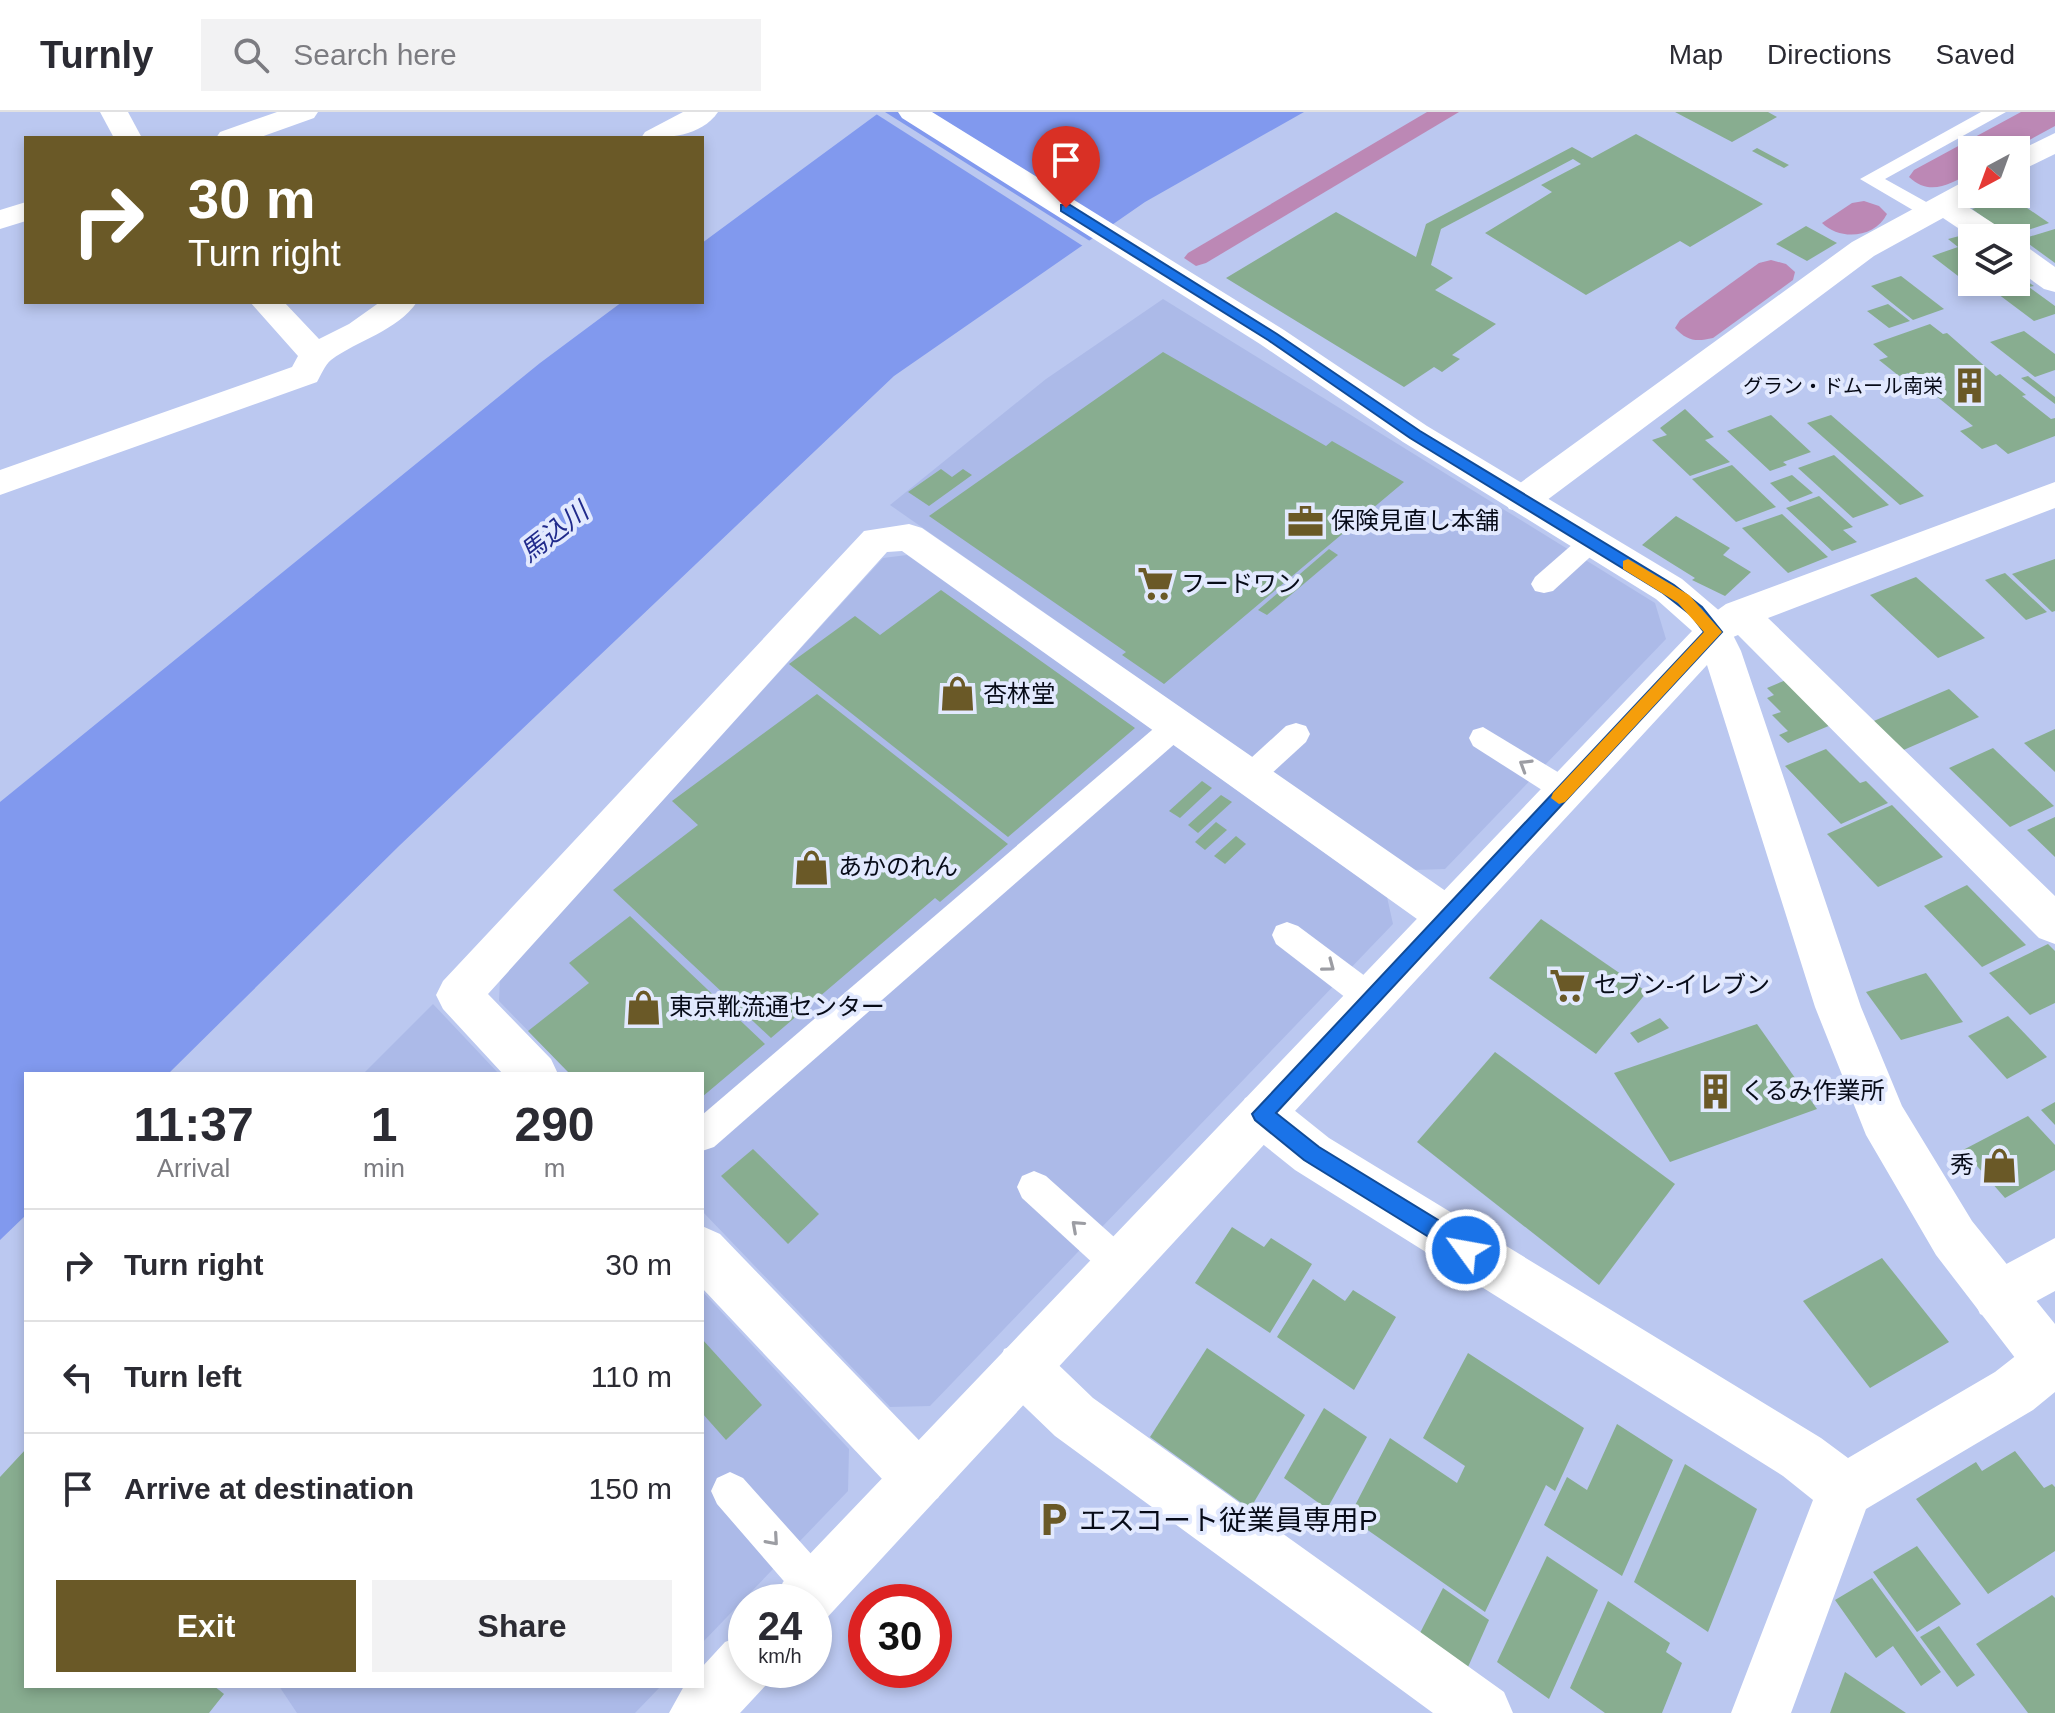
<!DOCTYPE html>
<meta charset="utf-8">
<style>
body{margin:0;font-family:Arial,"Noto Sans JP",sans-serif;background:#f2f2f3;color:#2b2b33;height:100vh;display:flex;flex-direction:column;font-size:30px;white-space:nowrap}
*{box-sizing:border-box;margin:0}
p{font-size:26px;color:#7c7c81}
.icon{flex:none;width:44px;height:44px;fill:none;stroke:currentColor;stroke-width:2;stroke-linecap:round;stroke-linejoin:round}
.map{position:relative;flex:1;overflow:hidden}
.details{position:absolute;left:24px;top:960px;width:680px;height:616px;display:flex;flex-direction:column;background:#fff;border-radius:0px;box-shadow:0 4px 12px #0003}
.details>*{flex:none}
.top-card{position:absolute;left:24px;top:24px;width:680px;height:168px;border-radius:0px;box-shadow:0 4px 12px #0003;background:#6a5927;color:#fff;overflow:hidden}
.needle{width:52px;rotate:221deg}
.buttons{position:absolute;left:1958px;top:24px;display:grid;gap:16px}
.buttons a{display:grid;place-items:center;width:72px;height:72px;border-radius:0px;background:#fff;box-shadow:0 4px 12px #0003;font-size:40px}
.speed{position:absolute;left:728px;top:1472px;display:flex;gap:16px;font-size:40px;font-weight:700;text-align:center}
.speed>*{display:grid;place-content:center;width:104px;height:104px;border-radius:50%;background:#fff;box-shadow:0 4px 12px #0003;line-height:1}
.speed small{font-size:20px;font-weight:400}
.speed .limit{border:12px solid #d22;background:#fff;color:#111}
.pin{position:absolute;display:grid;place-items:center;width:68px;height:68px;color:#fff;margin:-82px -34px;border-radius:50% 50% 50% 0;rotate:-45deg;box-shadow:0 0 8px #0007}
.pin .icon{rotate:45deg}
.me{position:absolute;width:88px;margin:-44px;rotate:302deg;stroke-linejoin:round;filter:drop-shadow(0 0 6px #0008)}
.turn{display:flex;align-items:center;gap:28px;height:168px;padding:0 32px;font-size:36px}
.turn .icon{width:104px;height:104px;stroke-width:2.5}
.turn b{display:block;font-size:56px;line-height:68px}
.eta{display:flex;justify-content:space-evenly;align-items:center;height:136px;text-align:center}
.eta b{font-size:48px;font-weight:800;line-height:56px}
.action{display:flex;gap:16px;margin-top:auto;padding:16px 32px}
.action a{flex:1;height:92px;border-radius:0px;background:#6a5927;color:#fff;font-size:32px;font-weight:800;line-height:92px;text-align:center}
.action a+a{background:#f2f2f3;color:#2b2b33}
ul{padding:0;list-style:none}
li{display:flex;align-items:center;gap:24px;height:112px;padding:0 32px;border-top:2px solid #e1e1e2}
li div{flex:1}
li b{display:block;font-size:30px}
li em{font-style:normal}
header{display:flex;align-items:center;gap:48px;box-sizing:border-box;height:112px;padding:0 40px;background:#fff;border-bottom:2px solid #e1e1e2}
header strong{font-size:38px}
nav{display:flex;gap:44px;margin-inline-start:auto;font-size:28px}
.search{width:560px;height:72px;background:#f2f2f3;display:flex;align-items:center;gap:20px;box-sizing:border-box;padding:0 28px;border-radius:0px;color:#7c7c81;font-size:30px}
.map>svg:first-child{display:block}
.built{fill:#acbae8}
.green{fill:#bc88b5}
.water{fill:#8199ee}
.pier{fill:#bbc8f0}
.building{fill:#88ad90}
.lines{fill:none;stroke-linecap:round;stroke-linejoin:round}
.service{fill:#fff;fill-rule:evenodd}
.minor{fill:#fff;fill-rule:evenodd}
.tertiary{fill:#fff;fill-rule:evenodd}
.oneway{stroke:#9c9da3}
.route{fill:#1a73e8;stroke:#114b97;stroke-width:2}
.slow{fill:#f59e0b}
.labels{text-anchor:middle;stroke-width:8;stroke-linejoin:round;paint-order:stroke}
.far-poi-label{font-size:20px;fill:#070b18;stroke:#e2e9fe;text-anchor:end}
.poi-label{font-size:24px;fill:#070b18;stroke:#e2e9fe;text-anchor:start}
.water-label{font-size:26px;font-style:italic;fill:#212b8c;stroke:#e2e9fe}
.near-poi-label{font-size:28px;fill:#070b18;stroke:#e2e9fe;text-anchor:start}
</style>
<header>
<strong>Turnly</strong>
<div class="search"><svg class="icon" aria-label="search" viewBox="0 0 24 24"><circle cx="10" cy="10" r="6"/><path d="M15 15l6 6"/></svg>Search here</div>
<nav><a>Map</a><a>Directions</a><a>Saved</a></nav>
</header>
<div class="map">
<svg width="2055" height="1601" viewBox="0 0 2055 1601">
<rect width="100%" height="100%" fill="#bbc8f0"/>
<g class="built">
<polygon points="1163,187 1655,491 1666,527 1445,757 1414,758 890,393 1046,267"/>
<polygon points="907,443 1387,785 1393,812 930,1294 890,1295 702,1099 702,962 570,962 499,889 500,867 883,446"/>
<polygon points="433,892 499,962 363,962"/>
<polygon points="702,1179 849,1337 848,1379 702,1531"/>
<polygon points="279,1574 661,1574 635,1601 297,1601"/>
</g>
<g class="green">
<polygon points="1427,0 1459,0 1206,151 1196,154 1184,146 1188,141"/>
<path d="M2021 0H2055V14L2011 38H1972V60C1950 72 1930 85 1909 65L1914 58Z"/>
<path d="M1864 89 1879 94 1887 102C1875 126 1840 129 1822 111L1852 91Z"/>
<path d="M1771 148 1786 152 1795 160 1793 168 1713 226C1696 230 1687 229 1675 216L1680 208 1759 151Z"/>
</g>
<polygon class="water" points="880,0 1304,0 1145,90 894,264 399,734 168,962 26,962 26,1103 0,1128 0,690 540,251 622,190 702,190 702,131"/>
<polygon class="pier" points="873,0 885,0 1093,131 1086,136"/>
<g class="building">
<polygon points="1675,0 1768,0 1777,5 1732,30"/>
<polygon points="1636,22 1763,92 1690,135 1680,129 1586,183 1485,121 1552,80 1541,73 1581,52 1573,47 1441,117 1431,153 1453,166 1435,178 1496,212 1452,243 1460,247 1442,260 1434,255 1404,275 1226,166 1336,100 1416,145 1426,112 1572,35 1592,46"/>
<polygon points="1757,36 1789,53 1784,56 1752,39"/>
<polygon points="2011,85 2049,111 2010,124 1972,97"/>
<polygon points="1806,114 1837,131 1807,149 1776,132"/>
<polygon points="2055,117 2055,151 2022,127"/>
<polygon points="1967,122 1972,125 1972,170 1993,171 1975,177 1932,144 1958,135 1948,127"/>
<polygon points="1901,164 1944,197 1913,208 1871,174"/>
<polygon points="2022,166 2034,174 2029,175 2055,194 2055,202 2034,209 1990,176"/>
<polygon points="1888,192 1910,209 1889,216 1867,199"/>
<polygon points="1930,212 1943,222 1947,221 1996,264 2000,262 2026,283 2022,284 2051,307 2055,306 2055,324 2008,342 1996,332 1982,337 1960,319 1973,314 1908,261 1899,264 1879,248 1888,245 1873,232"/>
<polygon points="2024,219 2055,242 2055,258 2035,265 1990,230"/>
<polygon points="1163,240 1326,334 1332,329 1404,370 1164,572 1122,543 1126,540 929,404"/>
<polygon points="2028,264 2055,285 2055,292 2021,266"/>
<polygon points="1685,297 1714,325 1705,328 1730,350 1690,364 1652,328 1667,323 1660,316"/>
<polygon points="1771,303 1811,340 1783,350 1787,353 1770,359 1727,319"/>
<polygon points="1831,303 1924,384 1900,393 1807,311"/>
<polygon points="1834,343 1889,393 1853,406 1798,356"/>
<polygon points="1732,353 1776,395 1736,410 1692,367"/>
<polygon points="941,357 952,365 963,357 972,363 929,394 908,380"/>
<polygon points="1792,363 1813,381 1790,390 1770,371"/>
<polygon points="1819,384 1853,415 1843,418 1857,430 1832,439 1786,396"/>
<polygon points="1782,402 1828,445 1788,461 1742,416"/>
<polygon points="1676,404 1730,436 1723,443 1751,460 1725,484 1692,468 1695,466 1642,433"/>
<polygon points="1329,437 1338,443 1267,503 1258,498"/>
<polygon points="2055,447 2055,499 2052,500 2012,462"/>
<polygon points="2005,461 2047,500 2026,508 1985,468"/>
<polygon points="1916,465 1985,526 1938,546 1870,483"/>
<polygon points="941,478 1135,616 1008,725 789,552 855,504 880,523"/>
<polygon points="1786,568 1831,613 1788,631 1779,623 1788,619 1772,603 1781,600 1767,586 1774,583 1767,576"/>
<polygon points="1949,577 1979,605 1899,640 1869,611"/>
<polygon points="817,582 1008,732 940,790 935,786 771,926 613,778 698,713 672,689"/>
<polygon points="2055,617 2055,660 2024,631"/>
<polygon points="1993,636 2054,694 2010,715 1949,656"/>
<polygon points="1826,637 1860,671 1866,669 1888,691 1841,712 1785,654"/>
<polygon points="1202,669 1212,676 1180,706 1169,699"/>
<polygon points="1221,683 1232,690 1198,721 1188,713"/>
<polygon points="1892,693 1943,745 1878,775 1827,722"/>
<polygon points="2055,705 2055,745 2027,718"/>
<polygon points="1216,710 1227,718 1205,738 1195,730"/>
<polygon points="1236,724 1246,732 1225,752 1214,744"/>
<polygon points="1967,773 2026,833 1982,855 1924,794"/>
<polygon points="630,804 765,932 702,985 702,962 570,962 528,919 589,871 569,851"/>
<polygon points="1541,807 1647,880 1596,942 1489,866"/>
<polygon points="2048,832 2055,839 2055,891 2030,903 1989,861"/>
<polygon points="1926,861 1963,910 1901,928 1866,880"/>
<polygon points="2008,904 2047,945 2007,967 1968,924"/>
<polygon points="1660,906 1669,916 1638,931 1630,921"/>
<polygon points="1757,912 1817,997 1670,1050 1614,961"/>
<polygon points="1495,940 1675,1072 1599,1173 1417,1030"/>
<polygon points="2055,990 2055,1013 2041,998"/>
<polygon points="2028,1004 2055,1033 2055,1058 2005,1086 1963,1038"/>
<polygon points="753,1037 819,1102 788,1132 721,1064"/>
<polygon points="1232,1115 1264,1135 1271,1126 1312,1152 1270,1221 1195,1171"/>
<polygon points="1882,1146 1949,1230 1870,1276 1803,1189"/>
<polygon points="1313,1167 1345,1189 1353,1178 1396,1205 1354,1278 1277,1225"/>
<polygon points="702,1227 762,1293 726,1328 702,1301"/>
<polygon points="1207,1236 1305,1303 1250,1397 1150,1325"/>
<polygon points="1468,1241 1584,1316 1555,1379 1546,1373 1485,1500 1349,1405 1390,1326 1457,1371 1465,1354 1423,1326"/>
<polygon points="1324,1296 1367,1325 1327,1397 1284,1366"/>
<polygon points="1617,1312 1673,1348 1622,1464 1544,1413 1567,1365 1587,1378"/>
<polygon points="26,1337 26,1574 214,1574 224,1582 209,1601 0,1601 0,1365"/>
<polygon points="2015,1339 2044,1376 2052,1372 2055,1375 2055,1439 1988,1482 1916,1387 1976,1350 1982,1359"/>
<polygon points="1685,1352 1757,1397 1708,1520 1634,1470"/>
<polygon points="1917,1434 1961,1492 1917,1520 1873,1460"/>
<polygon points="1547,1444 1598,1478 1549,1587 1497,1550"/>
<polygon points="1872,1466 1941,1560 1921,1574 1893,1534 1876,1546 1835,1488"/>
<polygon points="1443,1476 1489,1508 1468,1555 1420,1521"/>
<polygon points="2052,1483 2055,1486 2055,1601 2028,1601 1976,1532"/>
<polygon points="1608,1489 1670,1531 1666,1540 1682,1551 1662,1601 1605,1601 1570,1576"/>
<polygon points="1939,1514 1975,1563 1957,1575 1920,1525"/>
<polygon points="1845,1560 1906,1601 1830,1601"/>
</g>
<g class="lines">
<g class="service">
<polygon points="1981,0 2006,0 1885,67 1937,96 1940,100 1937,104 1923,104 1860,67"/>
<polygon points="1591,421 1600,424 1604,430 1600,436 1553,479 1544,481 1535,479 1531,472 1535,465 1582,424"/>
<polygon points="1176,603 1186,606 1190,614 1186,622 714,1035 702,1039 702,1003 1166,606"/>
<polygon points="1296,611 1306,614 1310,622 1306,630 1259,673 1249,676 1239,673 1235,665 1239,657 1286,614"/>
<polygon points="1483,615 1576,671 1580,679 1576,687 1566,690 1556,687 1473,634 1469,626 1473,618"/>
<polygon points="1287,810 1298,814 1381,876 1386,886 1381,896 1370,900 1359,896 1276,832 1272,823 1276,814"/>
<polygon points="1034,1059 1046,1064 1132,1141 1137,1153 1132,1165 1120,1170 1108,1165 1022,1086 1017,1075 1022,1064"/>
<polygon points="730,1360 743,1366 830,1463 835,1477 830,1491 816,1496 814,1490 802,1490 717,1392 711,1379 717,1366"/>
</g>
<g class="minor">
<polygon points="100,0 128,0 142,26 114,26"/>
<path d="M683 0H718C701 25 667 26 641 26L645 20Z"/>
<polygon points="2055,21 2055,42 2016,61 2016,40"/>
<polygon points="1972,68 1972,82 1984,82 1965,93 2005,119 2009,126 1973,126 1943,106 1874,144 1535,397 1522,400 1509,397 1504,388 1509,379 1852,130 1961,71"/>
<polygon points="2016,133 2027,135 2055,155 2055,180 2044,177 2016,157"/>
<path d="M250 190H284L319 227 349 212 380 190H417C397 219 358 228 331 248 325 253 321 263 317 270L0 383V358L292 255 298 244Z"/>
<polygon points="2055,370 2055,396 1768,506 2055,784 2055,832 2039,826 1738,523 1719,531 1705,527 1700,517 1705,507 1726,492"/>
<polygon points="909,412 922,416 1463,791 1469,804 1463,817 1447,823 1431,817 902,439 887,440 488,882 551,947 558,962 503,962 443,897 436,883 443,869 864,419"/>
<polygon points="1262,980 1279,986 1329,1026 1821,1326 1848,1346 1995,1260 2036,1228 2055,1221 2055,1280 2033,1298 1866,1397 1791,1601 1731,1601 1813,1388 1783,1364 1295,1058 1245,1018 1238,1002 1245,986"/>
<polygon points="702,1114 720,1122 938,1348 947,1367 938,1386 919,1395 900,1386 702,1176"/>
<polygon points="2055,1126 2055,1179 1998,1210 1980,1202 1972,1184 1980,1166"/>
<polygon points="1023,1230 1042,1237 1093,1286 1504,1580 1513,1601 1433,1601 1055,1324 1004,1275 997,1256 1004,1237"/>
</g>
<g class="tertiary">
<polygon points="277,0 318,0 314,6 258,26 216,26 220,20"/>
<polygon points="898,0 932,0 1284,218 1427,314 1682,467 1722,501 1741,539 1861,895 1902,994 1972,1109 2055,1212 2055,1280 2036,1273 1936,1143 1866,1023 1815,895 1707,553 823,1510 814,1514 814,1490 774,1490 783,1470 1692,519 1656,487 1403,330 1260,232 902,6"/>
<polygon points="26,90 26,109 0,117 0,98"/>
<polygon points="746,1522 746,1558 772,1558 767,1572 740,1601 669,1601 684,1574 702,1574 702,1555 725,1530"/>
</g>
</g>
<defs><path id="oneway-chevron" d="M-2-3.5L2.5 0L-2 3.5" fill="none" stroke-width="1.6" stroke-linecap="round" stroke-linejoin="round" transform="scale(2)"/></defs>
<g class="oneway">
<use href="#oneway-chevron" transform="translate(1525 653) rotate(-148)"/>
<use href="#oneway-chevron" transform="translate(1329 854) rotate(37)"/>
<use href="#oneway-chevron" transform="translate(1077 1114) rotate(-138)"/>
<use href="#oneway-chevron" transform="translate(773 1428) rotate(49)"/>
</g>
<polygon class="route" points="1061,93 1070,93 1277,222 1420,319 1674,473 1702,495 1722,520 1276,1001 1319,1035 1474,1130 1477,1138 1474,1145 1466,1148 1304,1048 1255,1008 1252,1002 1704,520 1691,503 1663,481 1410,326 1268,228 1061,99"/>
<polygon class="slow" points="1628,447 1689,483 1722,520 1565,690 1559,692 1551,686 1553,681 1704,520 1678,491 1623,457 1623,449"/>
<defs>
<symbol id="building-bare" viewBox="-9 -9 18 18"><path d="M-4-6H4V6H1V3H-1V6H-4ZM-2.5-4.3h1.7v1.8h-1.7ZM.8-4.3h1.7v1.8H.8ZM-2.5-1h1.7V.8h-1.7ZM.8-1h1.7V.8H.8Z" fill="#6a5927" stroke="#e2e9fe" stroke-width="2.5" paint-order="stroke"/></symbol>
<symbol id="office-bare" viewBox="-9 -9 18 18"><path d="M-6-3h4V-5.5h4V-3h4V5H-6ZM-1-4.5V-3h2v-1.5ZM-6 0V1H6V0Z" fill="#6a5927" stroke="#e2e9fe" stroke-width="2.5" paint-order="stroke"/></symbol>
<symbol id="supermarket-bare" viewBox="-9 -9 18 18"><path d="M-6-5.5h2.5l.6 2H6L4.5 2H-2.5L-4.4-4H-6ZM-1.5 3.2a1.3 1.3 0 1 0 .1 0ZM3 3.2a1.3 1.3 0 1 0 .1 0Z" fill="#6a5927" stroke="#e2e9fe" stroke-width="2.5" paint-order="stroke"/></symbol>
<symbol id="shop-bare" viewBox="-9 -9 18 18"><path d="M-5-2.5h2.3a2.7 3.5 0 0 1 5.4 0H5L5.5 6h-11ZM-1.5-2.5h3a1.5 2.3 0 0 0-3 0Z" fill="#6a5927" stroke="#e2e9fe" stroke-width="2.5" paint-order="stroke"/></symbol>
<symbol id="parking-bare" viewBox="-9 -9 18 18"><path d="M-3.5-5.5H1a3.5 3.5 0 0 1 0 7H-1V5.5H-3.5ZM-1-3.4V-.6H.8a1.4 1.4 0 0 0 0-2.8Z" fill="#6a5927" stroke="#e2e9fe" stroke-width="2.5" paint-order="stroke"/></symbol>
</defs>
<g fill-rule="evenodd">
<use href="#building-bare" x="1944" y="248" width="51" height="51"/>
<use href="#office-bare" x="1280" y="384" width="51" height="51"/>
<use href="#supermarket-bare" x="1130" y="446" width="51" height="51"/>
<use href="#shop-bare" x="932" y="556" width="51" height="51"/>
<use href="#shop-bare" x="786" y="730" width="51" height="51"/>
<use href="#supermarket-bare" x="1542" y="848" width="51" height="51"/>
<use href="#shop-bare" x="618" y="870" width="51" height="51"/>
<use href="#building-bare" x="1690" y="954" width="51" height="51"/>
<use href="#shop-bare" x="1974" y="1028" width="51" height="51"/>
<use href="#parking-bare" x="1028" y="1382" width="51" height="51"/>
</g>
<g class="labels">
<g class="far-poi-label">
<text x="1943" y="281">グラン・ドムール南栄</text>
</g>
<g class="poi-label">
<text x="1331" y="417">保険見直し本舗</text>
<text x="1181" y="480">フードワン</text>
<text x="983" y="590">杏林堂</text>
<text x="838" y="763">あかのれん</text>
<text x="1594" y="881">セブン-イレブン</text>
<text x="669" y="903">東京靴流通センター</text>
<text x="1741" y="987">くるみ作業所</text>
<text x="1974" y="1061" text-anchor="end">秀</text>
</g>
<g class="water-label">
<text transform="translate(554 420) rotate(-38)" y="9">馬込川</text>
</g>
<g class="near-poi-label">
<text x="1079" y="1418">エスコート従業員専用P</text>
</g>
</g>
</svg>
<div class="buttons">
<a><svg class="needle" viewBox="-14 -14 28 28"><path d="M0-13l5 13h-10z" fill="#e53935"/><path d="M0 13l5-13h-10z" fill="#7c7c81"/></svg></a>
<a><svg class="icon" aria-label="layers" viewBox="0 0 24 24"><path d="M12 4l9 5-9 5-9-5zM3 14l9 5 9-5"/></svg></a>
</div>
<div class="speed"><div>24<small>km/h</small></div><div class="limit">30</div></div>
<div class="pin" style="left:1066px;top:96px;background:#d93025"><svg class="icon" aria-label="arrive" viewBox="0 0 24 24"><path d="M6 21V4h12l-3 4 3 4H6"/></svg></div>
<svg class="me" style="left:1466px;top:1138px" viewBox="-20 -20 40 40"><circle r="17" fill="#1a73e8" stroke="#fff" stroke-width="3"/><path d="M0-11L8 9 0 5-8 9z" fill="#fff"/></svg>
<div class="top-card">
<div class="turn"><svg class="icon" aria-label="right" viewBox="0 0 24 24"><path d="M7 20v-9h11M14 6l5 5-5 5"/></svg><div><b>30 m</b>Turn right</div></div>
</div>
<section class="details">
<div class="eta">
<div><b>11:37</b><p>Arrival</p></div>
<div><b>1</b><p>min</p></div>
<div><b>290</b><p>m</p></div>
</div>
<ul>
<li><svg class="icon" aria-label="right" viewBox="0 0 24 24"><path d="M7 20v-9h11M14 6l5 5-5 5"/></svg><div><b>Turn right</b></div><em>30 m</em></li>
<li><svg class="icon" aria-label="left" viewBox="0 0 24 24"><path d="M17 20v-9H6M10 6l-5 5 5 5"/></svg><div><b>Turn left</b></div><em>110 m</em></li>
<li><svg class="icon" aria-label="arrive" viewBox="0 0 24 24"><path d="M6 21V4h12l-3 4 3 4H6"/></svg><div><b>Arrive at destination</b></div><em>150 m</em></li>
</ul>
<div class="action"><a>Exit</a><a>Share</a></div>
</section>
</div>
